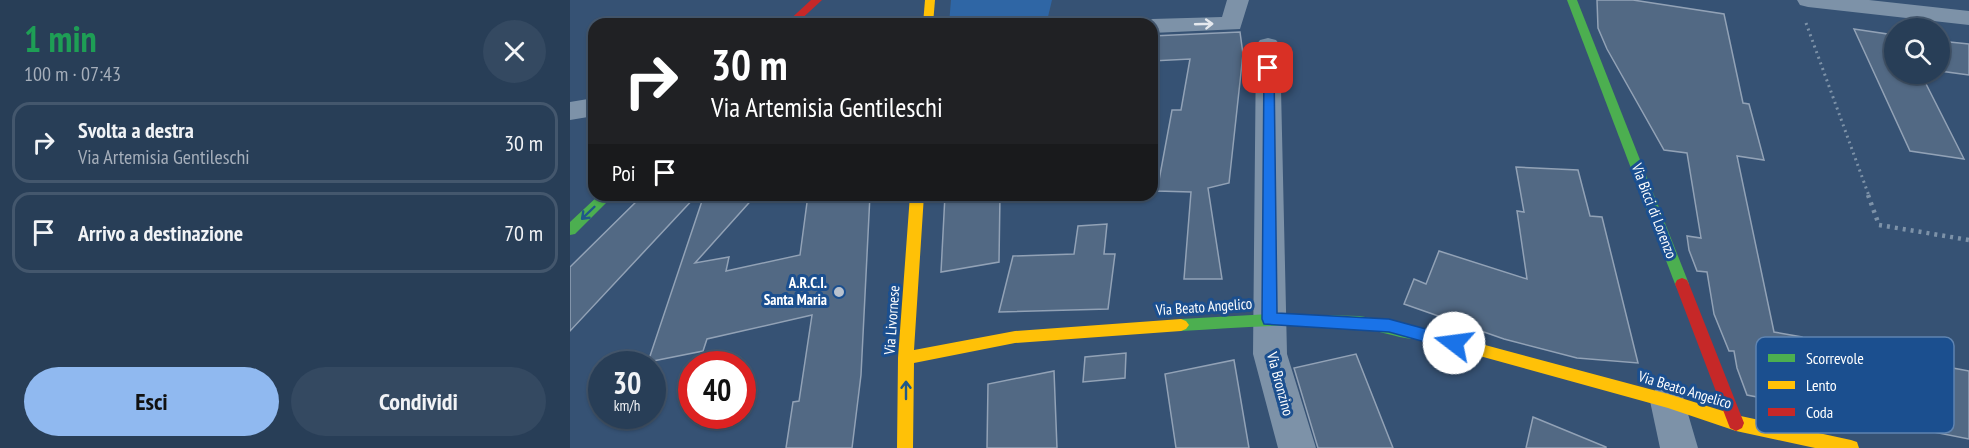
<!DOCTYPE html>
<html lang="it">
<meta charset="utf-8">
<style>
body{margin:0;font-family:"PT Sans Narrow",sans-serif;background:#344961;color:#f1f3f6;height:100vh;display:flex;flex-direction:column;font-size:22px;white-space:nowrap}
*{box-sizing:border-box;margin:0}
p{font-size:20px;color:#a5aeba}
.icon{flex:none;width:33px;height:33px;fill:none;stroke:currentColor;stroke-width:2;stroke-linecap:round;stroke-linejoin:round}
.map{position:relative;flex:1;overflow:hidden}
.side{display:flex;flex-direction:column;background:#283e57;width:570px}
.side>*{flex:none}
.top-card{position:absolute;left:18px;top:18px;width:570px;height:183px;border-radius:18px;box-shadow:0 2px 4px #0004,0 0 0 2px #44576d;background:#202124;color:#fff;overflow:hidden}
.fabs{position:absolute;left:1314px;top:18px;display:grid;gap:12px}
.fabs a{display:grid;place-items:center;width:66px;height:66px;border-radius:50%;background:#283e57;box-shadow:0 2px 4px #0004,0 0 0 2px #44576d;font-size:30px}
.speed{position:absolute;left:18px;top:351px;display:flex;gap:12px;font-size:30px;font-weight:700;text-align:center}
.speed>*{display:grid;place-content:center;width:78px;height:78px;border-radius:50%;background:#283e57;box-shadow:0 2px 4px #0004,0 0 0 2px #44576d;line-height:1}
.speed small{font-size:15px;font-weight:400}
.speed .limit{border:9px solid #d22;background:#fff;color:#111}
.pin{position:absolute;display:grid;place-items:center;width:51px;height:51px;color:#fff;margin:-26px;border-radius:12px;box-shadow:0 3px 9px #0006}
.me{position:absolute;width:66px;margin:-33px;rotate:285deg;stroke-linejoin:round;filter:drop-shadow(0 0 4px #0008)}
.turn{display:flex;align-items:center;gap:21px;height:126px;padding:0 24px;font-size:27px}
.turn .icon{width:78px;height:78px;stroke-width:2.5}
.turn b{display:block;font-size:42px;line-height:51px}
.then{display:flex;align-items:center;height:57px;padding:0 24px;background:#0003;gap:12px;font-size:22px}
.round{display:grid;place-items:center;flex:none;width:63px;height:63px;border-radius:32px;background:#344961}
.head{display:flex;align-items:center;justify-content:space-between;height:102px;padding:0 24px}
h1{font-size:36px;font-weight:800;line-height:45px;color:#1e9e55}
.button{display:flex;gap:12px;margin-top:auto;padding:12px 24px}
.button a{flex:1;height:69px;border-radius:36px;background:#90b9f0;color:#111;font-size:24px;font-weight:800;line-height:69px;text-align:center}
.button a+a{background:#344961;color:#f1f3f6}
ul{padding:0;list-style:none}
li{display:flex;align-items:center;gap:18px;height:81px;margin:0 12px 9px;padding:0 12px;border:3px solid #44576d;border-radius:18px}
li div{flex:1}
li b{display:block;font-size:22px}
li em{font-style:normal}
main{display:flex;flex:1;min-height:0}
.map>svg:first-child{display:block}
.green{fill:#2f66a5}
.building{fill:#526984;stroke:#92a2b6;stroke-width:1.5}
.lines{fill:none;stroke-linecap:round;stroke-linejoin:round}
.path-far1{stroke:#7d92a8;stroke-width:3;stroke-dasharray:2 4;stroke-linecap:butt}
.path{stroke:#7d92a8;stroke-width:4.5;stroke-dasharray:3 5;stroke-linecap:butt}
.street{fill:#7d92a8;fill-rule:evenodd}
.fast{fill:#4caf50;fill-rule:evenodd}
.slow{fill:#ffc107;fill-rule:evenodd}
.jam{fill:#c62828;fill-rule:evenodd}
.oneway{stroke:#e5e9ee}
.oneway2{stroke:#205989}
.route{fill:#1a73e8;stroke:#114b97;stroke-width:1.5}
.poi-dot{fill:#b9c2ce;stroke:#1b4f8f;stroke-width:2}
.labels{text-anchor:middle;stroke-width:6;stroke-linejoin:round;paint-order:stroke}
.street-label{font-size:15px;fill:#fff;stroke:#1b4f8f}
.poi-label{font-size:15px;font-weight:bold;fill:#fff;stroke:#1b4f8f;text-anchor:end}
.key{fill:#1b4f8f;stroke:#5f84b1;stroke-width:1.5}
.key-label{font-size:16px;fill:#fff}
</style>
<main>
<section class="side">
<div class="head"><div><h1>1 min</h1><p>100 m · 07:43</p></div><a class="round"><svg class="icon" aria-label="close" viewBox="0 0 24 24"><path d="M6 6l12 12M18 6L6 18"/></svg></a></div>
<ul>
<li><svg class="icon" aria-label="right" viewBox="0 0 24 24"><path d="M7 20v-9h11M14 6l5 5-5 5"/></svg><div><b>Svolta a destra</b><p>Via Artemisia Gentileschi</p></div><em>30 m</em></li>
<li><svg class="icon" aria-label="arrive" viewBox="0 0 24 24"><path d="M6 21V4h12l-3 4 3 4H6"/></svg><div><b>Arrivo a destinazione</b></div><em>70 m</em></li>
</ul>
<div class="button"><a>Esci</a><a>Condividi</a></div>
</section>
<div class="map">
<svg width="1399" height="448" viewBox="0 0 1399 448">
<rect width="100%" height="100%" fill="#365274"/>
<polygon class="green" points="381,0 482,0 477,21 379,24"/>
<g class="building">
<polygon points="1027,0 1063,0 1154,14 1173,103 1179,104 1194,160 1167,156 1204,332 1232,337 1236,351 1344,372 1334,341 1377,349 1383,368 1399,371 1399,439 1177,395 1167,368 1164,351 1159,351 1144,314 1137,272 1127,271 1119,250 1117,236 1131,238 1117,153 1094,150 1037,49 1028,28"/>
<polygon points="1284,29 1324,35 1324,74 1351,74 1394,159 1340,151"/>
<polygon points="670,32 673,54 659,183 638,188 652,279 614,279 621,192 587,191 602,110 611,110 620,59 582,61 582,36"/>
<polygon points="1370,41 1399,44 1399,75 1370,71"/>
<polygon points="946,167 1008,170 1020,216 1032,217 1068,363 1007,358 934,339 834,304 844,279 856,284 869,251 957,279 947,211 954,212"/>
<polygon points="73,195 127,195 0,331 0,267"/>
<polygon points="134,195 186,195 125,263 159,257 156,271 230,255 238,195 300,195 291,375 282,448 216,448 223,402 229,401 242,315 137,339 133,351 78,362"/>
<polygon points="375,195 430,195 429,262 371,272"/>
<polygon points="537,224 534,254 545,254 538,309 429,312 443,256 504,254 508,226"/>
<polygon points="556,353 555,378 513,382 515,357"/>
<polygon points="786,354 823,448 748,448 724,368"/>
<polygon points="664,360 679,448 606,448 595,374"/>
<polygon points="484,371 487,448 417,448 418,384"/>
<polygon points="963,417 1036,447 1036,448 956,448"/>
</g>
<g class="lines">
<polyline class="path-far1" points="1236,23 1299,196"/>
<polyline class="path" points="1298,195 1309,225 1399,240"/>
<g class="street">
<polygon points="657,0 679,0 670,29 582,33 582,24 572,24 582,19 652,17"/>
<polygon points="1227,0 1299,0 1399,11 1399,25 1238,7 1230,5"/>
<polygon points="698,38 706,40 710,45 717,354 746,448 708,448 683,354 686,45 690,40"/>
<polygon points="24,98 24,116 0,120 0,102"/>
<polygon points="1098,385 1111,390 1128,448 1090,448 1080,401 1085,390"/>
</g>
<g class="fast">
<polygon points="997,0 1007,0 1119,284 1117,288 1112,290 1107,288 1105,284"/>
<polygon points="29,195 44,195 5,234 0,235 0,222"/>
<path d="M700 314 790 316 848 327 853 328 856 333 853 338C840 342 818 333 804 331 740 321 675 327 611 331L606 329 603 325 606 321 611 319Z"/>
</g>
<g class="slow">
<polygon points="355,0 365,0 363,24 353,24"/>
<polygon points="340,195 354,195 344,350 445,331 611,319 616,321 619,325 616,329 611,331 445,343 344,363 343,448 327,448 328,358"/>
<polygon points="848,327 1098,394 1166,415 1281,440 1287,442 1289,448 1245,448 1166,431 1098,408 848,339 843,338 840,333 843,328"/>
</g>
<g class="jam">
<polygon points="241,0 252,0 226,24 215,24"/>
<polygon points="1112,278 1117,280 1119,284 1174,423 1172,428 1166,431 1160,428 1158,423 1105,284 1107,280"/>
</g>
</g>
<defs><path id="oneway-shaft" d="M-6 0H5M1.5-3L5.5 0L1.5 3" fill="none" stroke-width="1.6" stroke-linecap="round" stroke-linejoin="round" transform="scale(1.5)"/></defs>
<use class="oneway" href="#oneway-shaft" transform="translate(634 24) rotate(-2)"/>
<g class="oneway2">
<use href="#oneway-shaft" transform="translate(18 213) rotate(136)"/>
<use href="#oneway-shaft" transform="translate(336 390) rotate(-90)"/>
</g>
<polygon class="route" points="694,65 704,68 707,313 819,319 889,338 892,343 889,348 884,350 819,332 694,324 692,319"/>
<circle class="poi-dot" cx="269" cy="292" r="6"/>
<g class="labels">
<g class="street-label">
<text transform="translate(1084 211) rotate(69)" y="5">Via Bicci di Lorenzo</text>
<text transform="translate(634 307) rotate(-4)" y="5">Via Beato Angelico</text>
<text transform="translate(322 320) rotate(-86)" y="5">Via Livornese</text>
<text transform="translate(710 384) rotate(75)" y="5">Via Bronzino</text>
<text transform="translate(1115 390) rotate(17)" y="5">Via Beato Angelico</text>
</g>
<g class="poi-label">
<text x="257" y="288">A.R.C.I.<tspan x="257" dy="17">Santa Maria</tspan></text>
</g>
</g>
<rect x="1186" y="337" width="198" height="96" rx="9" class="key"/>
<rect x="1198" y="354" width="27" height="8" fill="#4caf50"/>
<rect x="1198" y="381" width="27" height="8" fill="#ffc107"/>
<rect x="1198" y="408" width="27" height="8" fill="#c62828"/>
<g class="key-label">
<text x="1236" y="364">Scorrevole</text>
<text x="1236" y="391">Lento</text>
<text x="1236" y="418">Coda</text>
</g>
</svg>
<div class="fabs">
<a><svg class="icon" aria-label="search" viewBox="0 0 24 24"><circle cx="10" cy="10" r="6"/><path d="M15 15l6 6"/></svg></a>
</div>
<div class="speed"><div>30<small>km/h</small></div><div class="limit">40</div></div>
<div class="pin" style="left:698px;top:68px;background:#d93025"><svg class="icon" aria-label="arrive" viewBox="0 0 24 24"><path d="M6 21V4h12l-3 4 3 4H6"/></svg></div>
<svg class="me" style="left:884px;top:343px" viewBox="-20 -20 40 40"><circle r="19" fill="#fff"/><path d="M0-13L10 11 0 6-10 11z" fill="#1a73e8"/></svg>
<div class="top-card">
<div class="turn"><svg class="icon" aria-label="right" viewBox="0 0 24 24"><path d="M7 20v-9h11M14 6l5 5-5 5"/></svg><div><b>30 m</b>Via Artemisia Gentileschi</div></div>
<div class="then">Poi<svg class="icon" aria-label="arrive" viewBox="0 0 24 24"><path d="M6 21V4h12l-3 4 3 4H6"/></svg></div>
</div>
</div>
</main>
